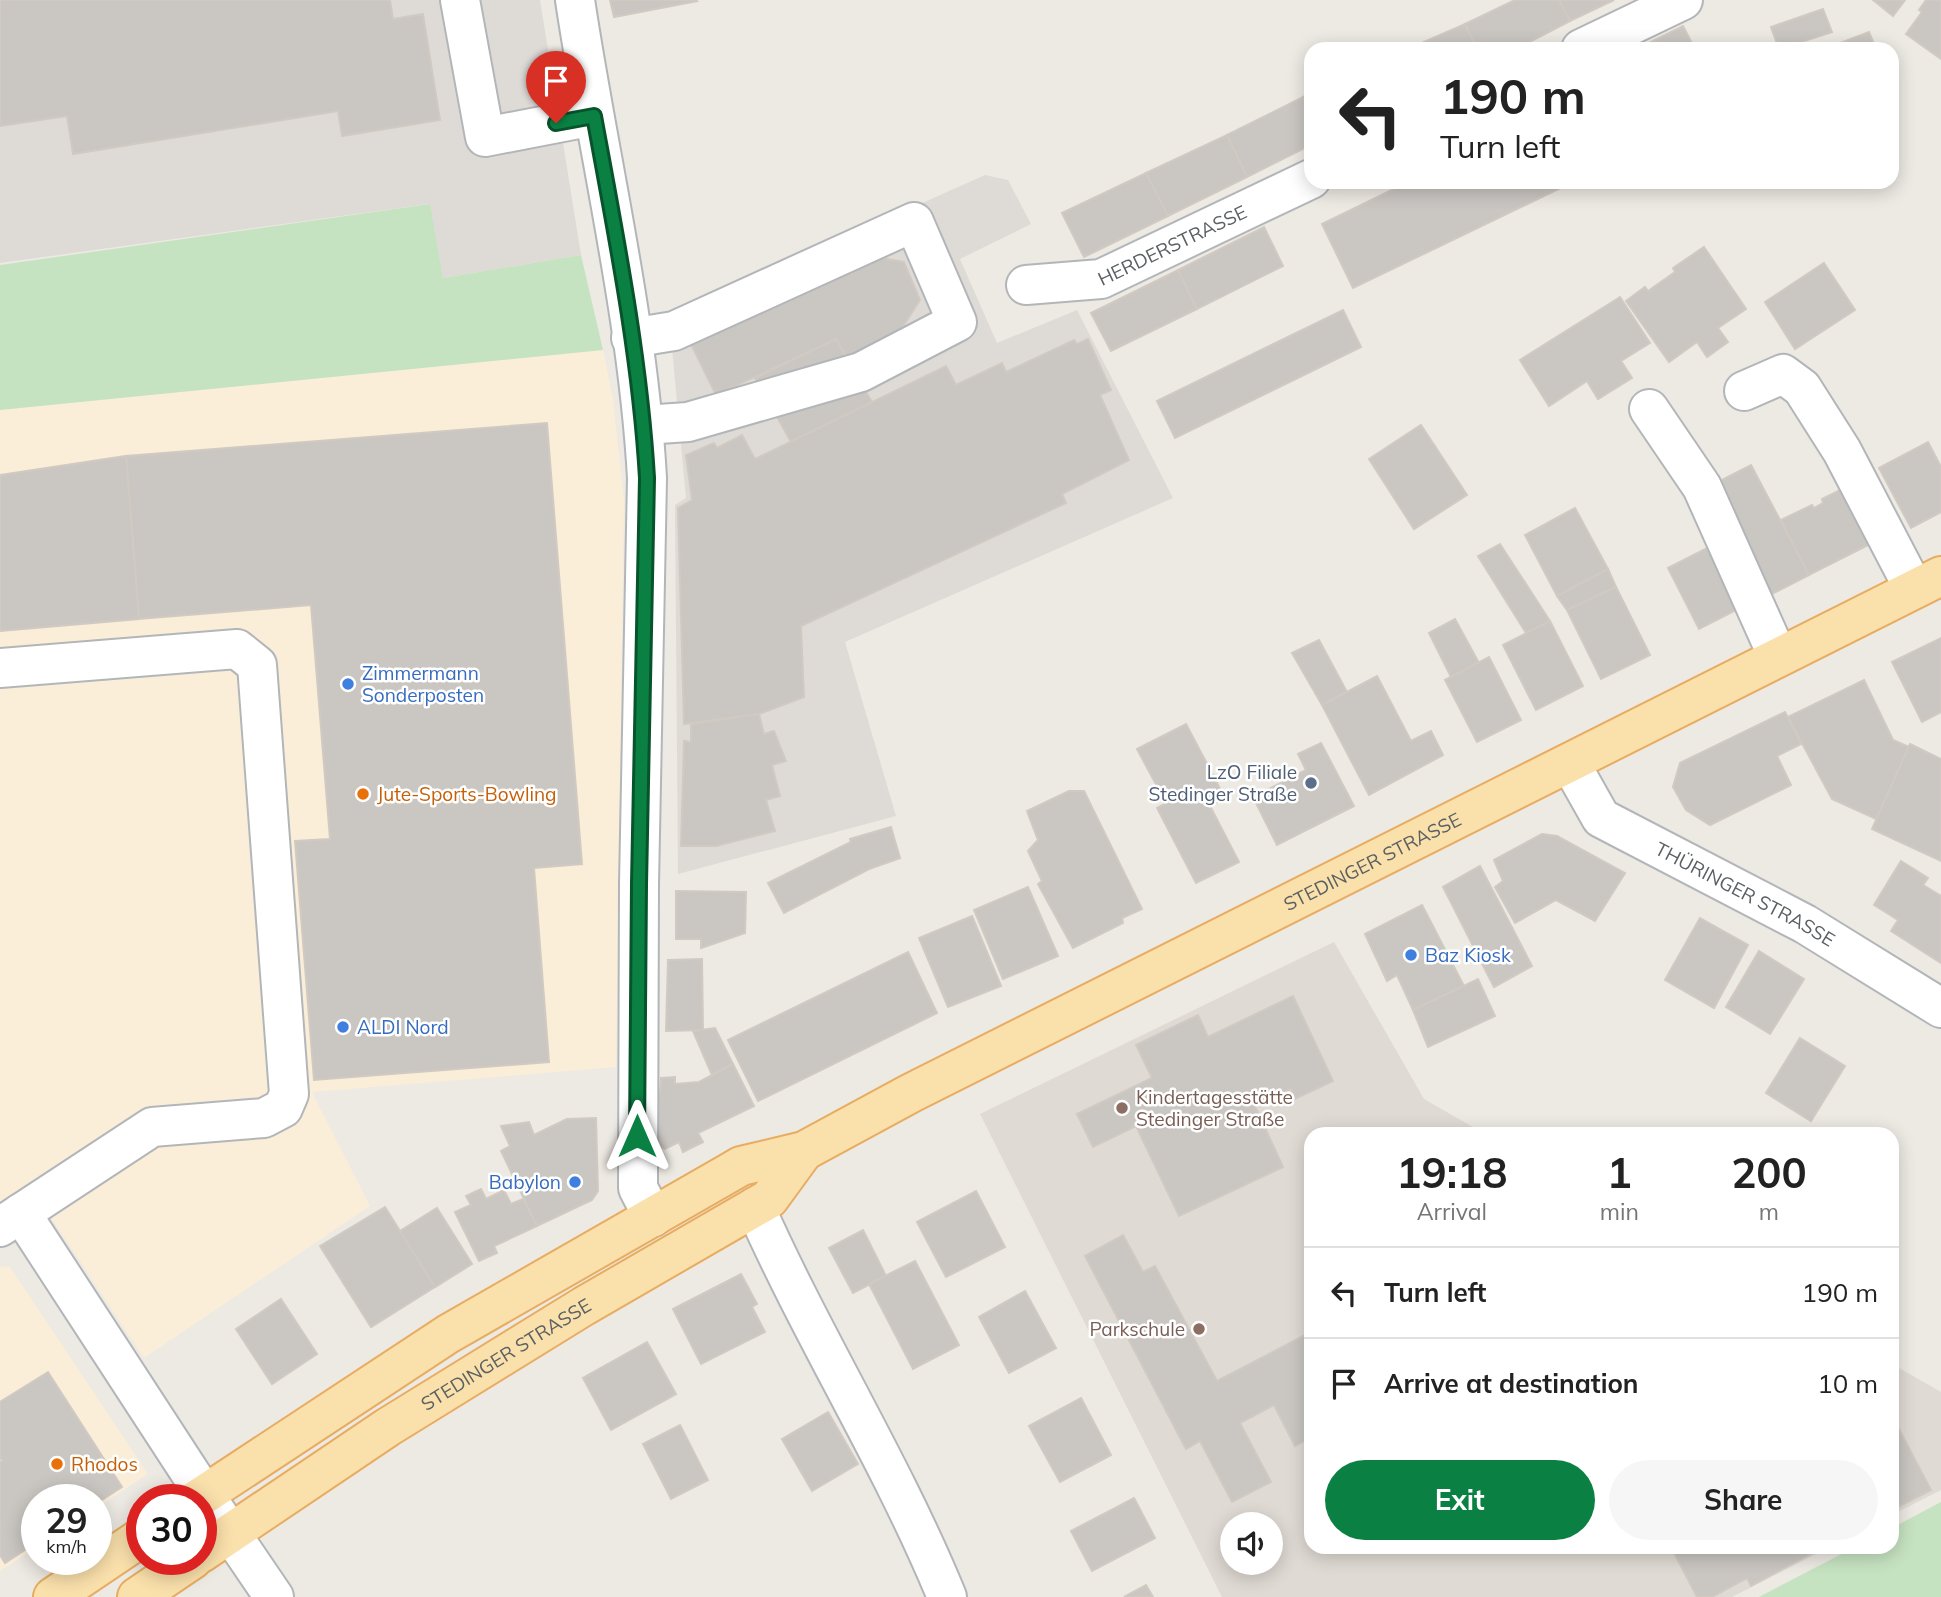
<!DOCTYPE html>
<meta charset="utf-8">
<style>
body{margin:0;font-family:Mulish,sans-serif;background:#f6f6f6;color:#222;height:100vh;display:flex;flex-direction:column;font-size:26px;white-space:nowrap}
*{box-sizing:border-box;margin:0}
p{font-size:23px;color:#767676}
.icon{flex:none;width:38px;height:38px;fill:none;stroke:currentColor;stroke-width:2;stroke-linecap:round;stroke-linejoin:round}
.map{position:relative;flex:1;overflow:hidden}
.panel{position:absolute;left:1304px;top:1127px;width:595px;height:427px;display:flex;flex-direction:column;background:#fff;border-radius:21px;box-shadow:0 4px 18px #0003}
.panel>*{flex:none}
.guide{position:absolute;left:1304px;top:42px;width:595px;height:147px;border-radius:21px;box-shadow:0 4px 18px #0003;background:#fff;color:#222;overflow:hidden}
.tools{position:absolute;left:1220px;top:1512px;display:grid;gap:14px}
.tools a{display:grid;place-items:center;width:63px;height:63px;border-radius:50%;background:#fff;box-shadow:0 4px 18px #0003;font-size:35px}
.speed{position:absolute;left:21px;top:1484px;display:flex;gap:14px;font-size:35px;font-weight:700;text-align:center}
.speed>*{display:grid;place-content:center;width:91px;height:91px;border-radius:50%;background:#fff;box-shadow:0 4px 18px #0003;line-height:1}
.speed small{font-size:18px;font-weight:400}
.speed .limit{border:10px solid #d22;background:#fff;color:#111}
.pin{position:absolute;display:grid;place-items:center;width:60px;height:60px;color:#fff;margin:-72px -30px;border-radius:50% 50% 50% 0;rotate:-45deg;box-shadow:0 0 7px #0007}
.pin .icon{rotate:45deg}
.me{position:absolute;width:77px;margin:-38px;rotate:0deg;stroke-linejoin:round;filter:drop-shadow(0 0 5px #0008)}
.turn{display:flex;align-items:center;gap:24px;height:147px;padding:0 21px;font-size:32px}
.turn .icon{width:91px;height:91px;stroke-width:2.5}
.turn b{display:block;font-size:49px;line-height:60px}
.eta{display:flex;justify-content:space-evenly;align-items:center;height:119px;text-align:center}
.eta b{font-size:42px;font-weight:700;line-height:49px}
.action{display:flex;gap:14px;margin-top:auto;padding:14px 21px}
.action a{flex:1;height:80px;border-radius:42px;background:#0b8043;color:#fff;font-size:28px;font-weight:700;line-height:80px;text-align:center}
.action a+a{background:#f6f6f6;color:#222}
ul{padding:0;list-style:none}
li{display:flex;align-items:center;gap:21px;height:91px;padding:0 21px;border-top:2px solid #e0e0e0}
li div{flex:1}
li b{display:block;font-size:26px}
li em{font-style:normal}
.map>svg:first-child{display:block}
.commercial{fill:#fbeed9}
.industrial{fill:#dedbd7}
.education{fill:#e0dad4;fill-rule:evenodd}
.green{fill:#c6e3c1}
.building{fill:#cac6c2;stroke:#d1cac2;stroke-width:2}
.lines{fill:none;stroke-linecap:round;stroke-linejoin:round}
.minor-casing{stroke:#b3b6b9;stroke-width:42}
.major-casing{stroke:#e8ac61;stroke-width:42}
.minor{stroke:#fff;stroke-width:38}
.major{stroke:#fae0ab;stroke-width:38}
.route-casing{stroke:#07532c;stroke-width:18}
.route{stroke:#0b8043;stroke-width:12}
.shop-dot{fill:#3f7fe0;stroke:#fff;stroke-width:2.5}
.service-dot{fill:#5c6f8a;stroke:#fff;stroke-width:2.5}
.food-dot{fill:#e8710a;stroke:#fff;stroke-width:2.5}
.education-dot{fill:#8d6e63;stroke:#fff;stroke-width:2.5}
.labels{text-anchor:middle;stroke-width:5;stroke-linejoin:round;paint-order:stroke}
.street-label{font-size:19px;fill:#5b6063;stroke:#fff}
.shop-label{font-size:19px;fill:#366cbe;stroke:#fff;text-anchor:start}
.service-label{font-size:19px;fill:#4e5e75;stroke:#fff;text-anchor:end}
.food-label{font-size:19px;fill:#c56008;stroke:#fff;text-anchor:start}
.education-label{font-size:19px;fill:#785e54;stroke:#fff;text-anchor:start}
</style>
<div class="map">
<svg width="1941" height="1597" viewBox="0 0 1941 1597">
<rect width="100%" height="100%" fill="#ede9e3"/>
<g class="commercial">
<polygon points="603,350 613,400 624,501 616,1067 312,1092 370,1206 144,1358 32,1189 0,1209 0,410"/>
<polygon points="0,1266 10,1267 148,1474 96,1508 96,1500 37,1500 37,1547 0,1571"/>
</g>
<g class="industrial">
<polygon points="0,0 540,0 581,255 443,278 429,204 0,263"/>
<polygon points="985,175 1008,180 1031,224 960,259 997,343 1077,310 1173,498 845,642 896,816 678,874 675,505 686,498 669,316"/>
</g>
<g class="education">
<path d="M1334 942 1424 1099 1485 1134H1311V1547H1830L1732 1597H1222L980 1114ZM1232 1524H1270V1563H1232Z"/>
<polygon points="1892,1364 1941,1392 1941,1490 1892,1515"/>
</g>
<g class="green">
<polygon points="430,204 443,278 581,255 603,350 0,410 0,265"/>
<polygon points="1941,1502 1941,1597 1759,1597 1855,1547 1892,1547 1892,1528"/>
</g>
<g class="building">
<polygon points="0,0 390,0 393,19 423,14 440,120 342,136 338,111 73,154 67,116 0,126"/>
<polygon points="610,0 696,0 697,1 614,17"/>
<polygon points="1515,0 1559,0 1570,21 1516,49 1477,49 1465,24"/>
<polygon points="1559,0 1614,0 1570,21"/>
<polygon points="1873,0 1905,0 1893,16"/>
<polygon points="1926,0 1941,0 1941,59 1906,34 1922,12 1919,10"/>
<polygon points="1823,9 1832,32 1779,49 1771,27"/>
<polygon points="1465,24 1477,49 1408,49"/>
<polygon points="1683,26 1695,49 1660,49 1655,40"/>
<polygon points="1869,32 1876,49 1833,49 1832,46"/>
<polygon points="1655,40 1660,49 1638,49"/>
<polygon points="1311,93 1311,113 1303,97"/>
<polygon points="1303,97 1311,113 1311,145 1247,177 1227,135"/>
<polygon points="1227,135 1247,177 1168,216 1146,173"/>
<polygon points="1146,173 1168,216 1084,257 1062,213"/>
<polygon points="1408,182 1573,182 1353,288 1322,224"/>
<polygon points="1264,227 1283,266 1197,309 1178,270"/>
<polygon points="1704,247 1746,309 1718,328 1728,342 1707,357 1697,342 1669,362 1626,301 1645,287 1648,291 1675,272 1673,268"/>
<polygon points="859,254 904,262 920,300 897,336 848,361 836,339 716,395 686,334"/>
<polygon points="1824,263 1855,310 1795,349 1765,302"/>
<polygon points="1178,270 1197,309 1111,351 1091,313"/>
<polygon points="1620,297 1650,343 1621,361 1632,378 1598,399 1587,381 1549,406 1520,360"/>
<polygon points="1343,310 1361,347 1175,438 1157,401"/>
<polygon points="836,339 872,402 791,442 755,378"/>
<polygon points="1088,339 1111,390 1100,395 1129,460 1062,494 1066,503 801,626 804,697 759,714 684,724 678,508 692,500 686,455 714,443 717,448 742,435 755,459 946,366 956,385 1002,363 1006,372 1074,340 1077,344"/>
<polygon points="547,423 582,864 534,868 549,1062 314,1080 295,841 330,839 311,605 139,619 126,456"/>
<polygon points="1421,425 1467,495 1414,529 1369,459"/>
<polygon points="1928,442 1941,467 1941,512 1911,528 1879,468"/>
<polygon points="126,456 139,619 0,631 0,475"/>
<polygon points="1751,465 1809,575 1766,597 1716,483"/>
<polygon points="1852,484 1880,539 1809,575 1781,520 1812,505 1814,508 1823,503 1822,499"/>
<polygon points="1575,508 1608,569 1557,596 1525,535"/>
<polygon points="1500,544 1550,621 1526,633 1478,556"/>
<polygon points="1711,546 1742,607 1699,629 1668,568"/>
<polygon points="1608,569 1616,587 1567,610 1557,596"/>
<polygon points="1616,587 1650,655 1601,679 1567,610"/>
<polygon points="1455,619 1479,663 1451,677 1429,633"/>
<polygon points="1550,621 1583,686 1536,710 1503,645"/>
<polygon points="1941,638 1941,712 1922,722 1892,662"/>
<polygon points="1319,640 1347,692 1322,705 1292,653"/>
<polygon points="1489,657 1521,720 1477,742 1445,680"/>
<polygon points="1377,676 1411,741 1431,731 1443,755 1369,795 1322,705"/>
<polygon points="1864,680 1893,740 1909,747 1876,819 1832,799 1788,717"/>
<polygon points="1785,712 1801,744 1777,756 1791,785 1710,825 1686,810 1673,787 1680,763"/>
<polygon points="759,714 764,734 774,731 786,761 772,765 780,796 766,800 775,831 716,846 681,846 684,741 691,742 691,724"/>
<polygon points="1186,724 1225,798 1210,806 1239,862 1196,883 1157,808 1166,803 1137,749"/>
<polygon points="1321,743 1354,806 1277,845 1253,797 1306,770 1298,754"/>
<polygon points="1910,744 1941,759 1941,861 1872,829"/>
<polygon points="1069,791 1084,791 1142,909 1122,918 1123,923 1073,948 1038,884 1042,881 1028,851 1038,840 1027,811"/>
<polygon points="891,827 900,858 869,869 784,913 768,883 851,842 850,839"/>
<polygon points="1542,834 1557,836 1625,873 1595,921 1556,900 1515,923 1495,887 1503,881 1494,860"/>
<polygon points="1901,861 1928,878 1923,885 1941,896 1941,963 1891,931 1898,920 1874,905"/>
<polygon points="1480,866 1532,966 1494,987 1443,887"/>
<polygon points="1028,887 1058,956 1003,979 974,910"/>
<polygon points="676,891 746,892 745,933 701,948 701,939 676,939"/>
<polygon points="1422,905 1464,986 1413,1010 1397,975 1387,981 1365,934"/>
<polygon points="972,916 1001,986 948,1007 919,938"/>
<polygon points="1700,918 1748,945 1714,1008 1665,980"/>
<polygon points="1759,951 1804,979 1770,1034 1726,1007"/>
<polygon points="908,952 937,1013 758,1101 728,1040"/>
<polygon points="702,959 703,1030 666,1031 668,960"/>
<polygon points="1478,979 1495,1016 1428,1047 1413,1010"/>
<polygon points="1293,996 1333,1081 1295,1099 1291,1089 1255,1106 1283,1167 1179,1216 1136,1126 1093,1147 1077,1114 1152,1078 1136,1045 1198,1015 1208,1037"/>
<polygon points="715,1028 733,1064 712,1075 693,1031"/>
<polygon points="1800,1038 1845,1066 1811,1121 1766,1093"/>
<polygon points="733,1064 754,1106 698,1133 703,1142 683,1152 679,1142 665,1149 655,1144 655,1093 660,1093 661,1078 675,1077 675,1084 699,1082"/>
<polygon points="596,1118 598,1191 592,1200 537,1226 501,1151 510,1146 501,1126 529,1122 534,1135 567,1119"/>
<polygon points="481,1189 486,1199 504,1190 511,1204 523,1199 537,1226 494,1246 497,1253 479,1261 455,1212 471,1205 466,1196"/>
<polygon points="976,1191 1005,1247 946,1277 917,1222"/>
<polygon points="385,1207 435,1287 371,1327 320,1246"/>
<polygon points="437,1208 472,1264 435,1287 400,1231"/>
<polygon points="863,1230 886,1276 853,1293 829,1248"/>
<polygon points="1123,1235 1143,1272 1155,1266 1217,1381 1311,1332 1311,1389 1306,1391 1311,1401 1311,1437 1295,1446 1274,1405 1240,1423 1271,1482 1232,1502 1200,1441 1186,1449 1085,1256"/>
<polygon points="915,1261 959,1345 913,1369 869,1284"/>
<polygon points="741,1274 757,1304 752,1307 765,1332 701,1364 673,1309"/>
<polygon points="1025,1291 1056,1348 1009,1373 979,1317"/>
<polygon points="281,1299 317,1354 272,1384 236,1329"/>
<polygon points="647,1342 676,1394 611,1430 583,1378"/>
<polygon points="48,1372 122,1487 96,1504 96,1500 37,1500 37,1542 5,1563 0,1555 0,1462 2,1461 0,1457 0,1402"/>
<polygon points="1081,1398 1111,1455 1060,1482 1029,1426"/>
<polygon points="828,1412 858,1464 812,1491 782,1439"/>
<polygon points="1892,1416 1931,1490 1892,1510"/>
<polygon points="680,1425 708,1480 671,1499 643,1444"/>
<polygon points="1134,1498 1155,1538 1092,1571 1071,1531"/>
<polygon points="1671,1547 1823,1547 1751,1586 1747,1578 1712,1597 1697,1597"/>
<polygon points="1146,1585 1153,1597 1124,1597"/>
</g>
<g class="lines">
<defs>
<g id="minor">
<polyline points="460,0 485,137 594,116"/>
<path d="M575 0C599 159 638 317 647 478L639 884 638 1188 653 1217"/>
<polyline points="1581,49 1683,0"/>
<path id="s1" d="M1026 285 1101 279 1311 179"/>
<polyline points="631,338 674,331 914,222 957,322 861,372 688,422 644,425"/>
<polyline points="1744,391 1783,374 1802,388 1842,451 1914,589"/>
<polyline points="1649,409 1702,487 1778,657"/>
<polyline points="0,668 237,649 257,665 289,1094 283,1108 264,1118 152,1127 0,1227"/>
<path id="s2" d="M1570 763 1601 818 1805 924 1941 1008"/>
<path d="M755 1207C814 1340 892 1463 947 1597"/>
<polyline points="21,1213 204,1494 274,1597"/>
</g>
<g id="major">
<path id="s3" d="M196 1500 448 1334 729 1173 741 1166 804 1151 911 1093 1941 576"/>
<path id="s4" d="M201 1553 388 1427 584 1306 769 1199 804 1151"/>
<polyline points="53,1597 142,1537"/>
<polyline points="137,1597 193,1559"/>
</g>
</defs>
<use href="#minor" class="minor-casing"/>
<use href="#major" class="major-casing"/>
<use href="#minor" class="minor"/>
<use href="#major" class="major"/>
</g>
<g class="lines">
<defs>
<path id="route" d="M556 123 594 116C616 236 640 357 647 478L639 884 637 1136"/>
</defs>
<use href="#route" class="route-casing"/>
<use href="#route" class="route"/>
</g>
<g class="shop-dot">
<circle cx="348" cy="684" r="7"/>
<circle cx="1411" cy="955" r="7"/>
<circle cx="343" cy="1027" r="7"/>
<circle cx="575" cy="1182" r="7"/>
</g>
<circle class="service-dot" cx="1311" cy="783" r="7"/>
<g class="food-dot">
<circle cx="363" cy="794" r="7"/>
<circle cx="57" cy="1464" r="7"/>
</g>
<g class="education-dot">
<circle cx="1122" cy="1108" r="7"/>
<circle cx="1199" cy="1329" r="7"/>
</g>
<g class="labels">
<g class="street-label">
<text dy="7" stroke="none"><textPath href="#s1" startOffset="154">HERDERSTRASSE</textPath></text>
<text dy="7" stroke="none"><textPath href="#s3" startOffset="1342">STEDINGER STRASSE</textPath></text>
<text dy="7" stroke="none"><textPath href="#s2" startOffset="226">THÜRINGER STRASSE</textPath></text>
<text dy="7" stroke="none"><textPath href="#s4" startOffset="364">STEDINGER STRASSE</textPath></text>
</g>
<g class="shop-label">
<text x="362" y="680">Zimmermann<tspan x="362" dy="22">Sonderposten</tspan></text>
<text x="1425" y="962">Baz Kiosk</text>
<text x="357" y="1034">ALDI Nord</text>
<text x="561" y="1189" text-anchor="end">Babylon</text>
</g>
<g class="service-label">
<text x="1297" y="779">LzO Filiale<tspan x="1297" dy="22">Stedinger Straße</tspan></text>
</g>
<g class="food-label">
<text x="377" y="801">Jute-Sports-Bowling</text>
<text x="71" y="1471">Rhodos</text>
</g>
<g class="education-label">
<text x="1136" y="1104">Kindertagesstätte<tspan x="1136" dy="22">Stedinger Straße</tspan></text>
<text x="1185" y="1336" text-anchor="end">Parkschule</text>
</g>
</g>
</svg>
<div class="tools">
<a><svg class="icon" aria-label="sound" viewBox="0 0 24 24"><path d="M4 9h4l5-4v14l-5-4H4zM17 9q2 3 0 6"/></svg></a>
</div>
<div class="speed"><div>29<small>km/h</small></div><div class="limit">30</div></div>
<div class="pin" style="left:556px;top:123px;background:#d93025"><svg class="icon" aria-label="arrive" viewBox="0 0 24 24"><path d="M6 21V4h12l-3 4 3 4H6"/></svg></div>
<svg class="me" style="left:637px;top:1136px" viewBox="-20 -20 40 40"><path d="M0-17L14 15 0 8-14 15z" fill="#0b8043" stroke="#fff" stroke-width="4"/></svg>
<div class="guide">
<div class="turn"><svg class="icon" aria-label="left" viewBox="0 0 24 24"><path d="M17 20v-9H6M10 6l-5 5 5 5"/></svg><div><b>190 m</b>Turn left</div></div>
</div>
<section class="panel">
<div class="eta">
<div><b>19:18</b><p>Arrival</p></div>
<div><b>1</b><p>min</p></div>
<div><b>200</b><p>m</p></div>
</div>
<ul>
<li><svg class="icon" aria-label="left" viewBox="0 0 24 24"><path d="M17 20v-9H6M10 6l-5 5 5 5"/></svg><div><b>Turn left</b></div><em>190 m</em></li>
<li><svg class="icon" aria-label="arrive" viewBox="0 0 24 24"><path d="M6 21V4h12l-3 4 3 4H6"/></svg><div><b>Arrive at destination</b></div><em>10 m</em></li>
</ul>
<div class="action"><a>Exit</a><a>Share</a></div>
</section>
</div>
